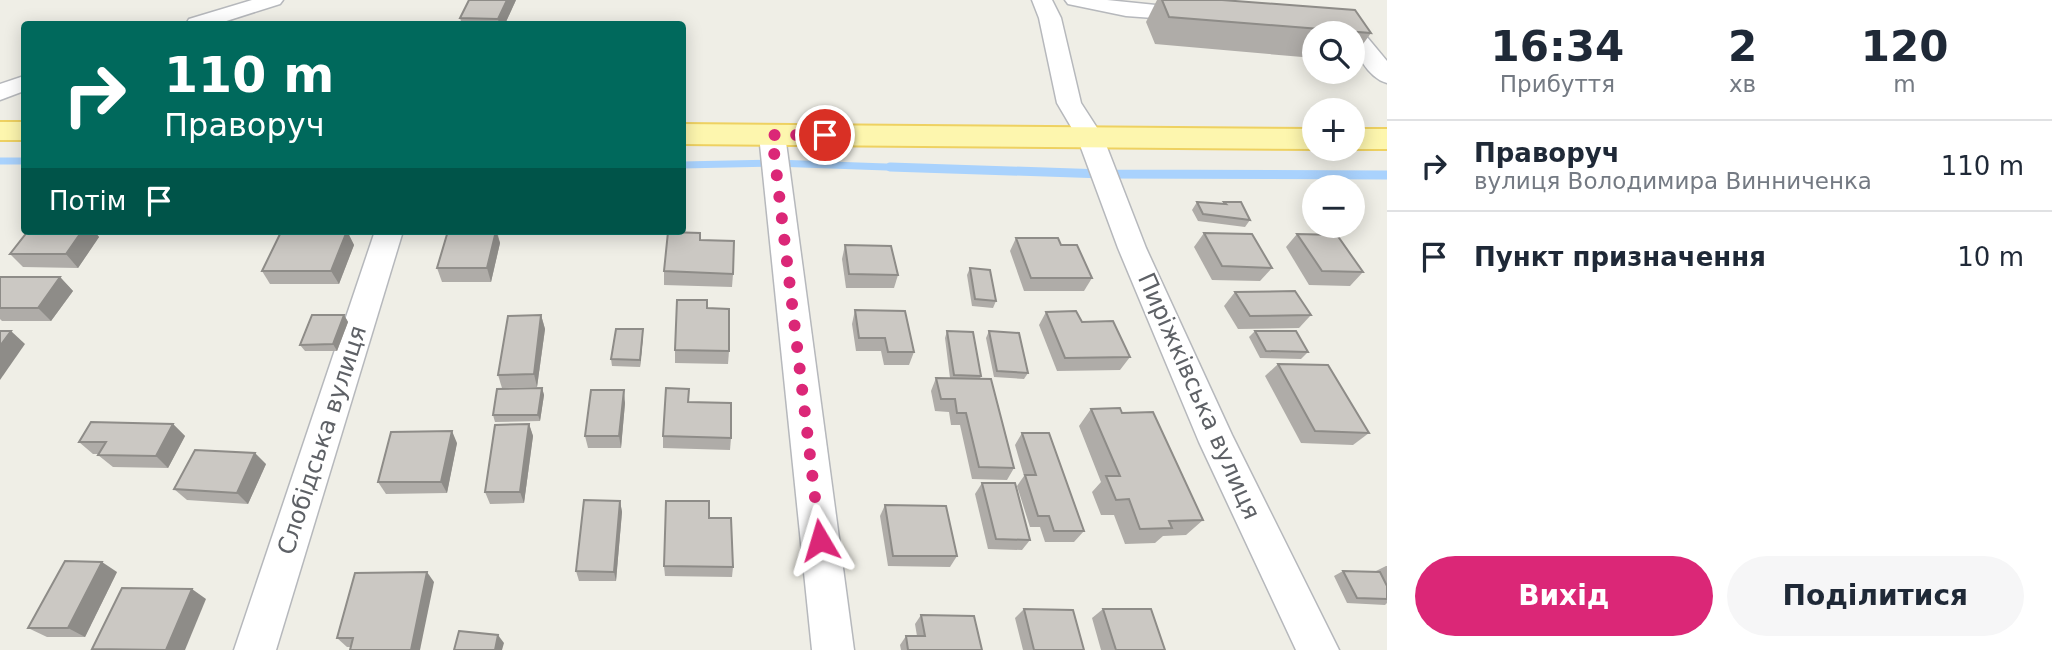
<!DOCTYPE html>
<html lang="uk">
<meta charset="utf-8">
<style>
body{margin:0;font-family:"DejaVu Sans",sans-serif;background:#f6f6f7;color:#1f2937;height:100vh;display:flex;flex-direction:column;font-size:26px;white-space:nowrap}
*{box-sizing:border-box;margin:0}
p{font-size:23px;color:#747a83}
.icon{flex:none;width:38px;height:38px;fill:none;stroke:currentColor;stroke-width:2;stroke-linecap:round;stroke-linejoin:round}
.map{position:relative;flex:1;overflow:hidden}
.panel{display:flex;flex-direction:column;background:#fff;width:665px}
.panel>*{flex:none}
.hud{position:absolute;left:21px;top:21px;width:665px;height:214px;border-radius:7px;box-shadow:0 4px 18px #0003;background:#00695c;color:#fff;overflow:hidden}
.controls{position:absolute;left:1302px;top:21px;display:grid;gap:14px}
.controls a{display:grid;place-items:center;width:63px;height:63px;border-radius:50%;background:#fff;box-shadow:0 4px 18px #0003;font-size:35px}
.pin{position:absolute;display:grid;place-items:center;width:60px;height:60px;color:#fff;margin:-30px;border:4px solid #fff;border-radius:50%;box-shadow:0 2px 7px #0007}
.me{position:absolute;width:77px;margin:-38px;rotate:353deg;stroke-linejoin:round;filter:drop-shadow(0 0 5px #0008)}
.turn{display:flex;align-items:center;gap:24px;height:147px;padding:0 28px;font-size:32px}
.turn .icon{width:91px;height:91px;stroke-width:2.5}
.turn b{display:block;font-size:49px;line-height:60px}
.then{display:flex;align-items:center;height:66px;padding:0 28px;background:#0003;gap:14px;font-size:26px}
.eta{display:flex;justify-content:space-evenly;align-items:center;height:119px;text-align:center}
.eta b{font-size:42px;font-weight:700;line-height:49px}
.action{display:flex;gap:14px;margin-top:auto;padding:14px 28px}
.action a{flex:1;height:80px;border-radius:42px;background:#db2777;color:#fff;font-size:28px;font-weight:700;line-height:80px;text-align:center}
.action a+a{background:#f6f6f7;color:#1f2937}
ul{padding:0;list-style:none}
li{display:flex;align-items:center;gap:21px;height:91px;padding:0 28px;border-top:2px solid #e0e1e3}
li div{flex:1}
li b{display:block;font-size:26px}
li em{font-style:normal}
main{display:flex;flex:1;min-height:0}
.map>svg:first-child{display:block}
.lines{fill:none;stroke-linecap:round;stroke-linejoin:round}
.stream-far1{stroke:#a9d2fd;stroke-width:7}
.stream{stroke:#a9d2fd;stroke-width:9}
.minor-casing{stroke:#b6b8bc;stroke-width:3}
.major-casing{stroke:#eed161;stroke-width:4}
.minor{fill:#fff;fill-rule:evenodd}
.major{fill:#fdf6ae;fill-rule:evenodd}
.wall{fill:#afaca8}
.shaded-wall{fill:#8e8c88}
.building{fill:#cbc8c3;stroke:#8e8c88;stroke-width:2}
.route{stroke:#db2777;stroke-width:12;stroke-dasharray:0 21.6}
.labels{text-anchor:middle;stroke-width:5;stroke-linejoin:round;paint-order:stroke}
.street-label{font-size:24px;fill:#5e6166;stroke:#fff}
</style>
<main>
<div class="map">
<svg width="1387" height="650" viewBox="0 0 1387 650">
<rect width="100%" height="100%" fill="#efeee6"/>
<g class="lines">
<g class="stream-far1">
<polyline points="0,161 24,161"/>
<polyline points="682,165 775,163 942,169"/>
</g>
<polyline class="stream" points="890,167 1104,174 1387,175"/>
<defs>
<g id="minor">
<polygon points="252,0 283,0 280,4 217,24 186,24 189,19"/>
<polygon points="1032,0 1052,0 1061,18 1081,103 1103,137 1146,248 1232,435 1339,650 1296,650 1199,442 1118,248 1077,137 1057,103 1039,18"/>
<polygon points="1065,0 1107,0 1195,9 1203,10 1206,15 1203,20 1195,21 1126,16 1068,4"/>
<path d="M1327 20 1357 25 1387 61V83C1368 78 1353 51 1353 33L1319 31 1316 26 1319 21Z"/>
<polygon points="24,76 24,91 0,100 0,84"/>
<polygon points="772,127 781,129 785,135 854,650 812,650 759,135 763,129"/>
<polygon points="375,231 403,231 276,650 234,650"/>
</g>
<g id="major">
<rect x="0" y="122" width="24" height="18"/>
<polygon points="682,124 1314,129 1314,149 682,144"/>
<rect x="1353" y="129" width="34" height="20"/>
</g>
</defs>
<use href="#minor" class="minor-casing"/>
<use href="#major" class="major-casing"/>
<use href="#minor" class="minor"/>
<use href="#major" class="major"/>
</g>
<g class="wall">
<polygon points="516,0 505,24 462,24 460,18"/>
<polygon points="1157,0 1222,0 1371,33 1353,58 1353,33 1314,33 1314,58 1155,44 1146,22"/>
<polygon points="1197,202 1223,204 1224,202 1250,220 1245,227 1198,221 1192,210"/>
<polygon points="1324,226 1351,226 1348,230 1325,228"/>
<polygon points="28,231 94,231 99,237 78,268 23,267 10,254"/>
<polygon points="347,231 354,245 339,284 270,284 262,271"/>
<polygon points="448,231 497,231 500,243 491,282 442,282 437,268"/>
<polygon points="1204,233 1272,268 1260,281 1212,280 1194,247"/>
<polygon points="1297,234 1363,272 1350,286 1309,285 1286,247"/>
<polygon points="1016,238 1061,245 1092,278 1084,291 1024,291 1010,251"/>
<polygon points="700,240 733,274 732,287 664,285 664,271"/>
<polygon points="845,245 898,275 894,288 846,288 842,259"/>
<polygon points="970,268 996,301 993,308 972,306 967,275"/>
<polygon points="0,277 60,277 73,291 51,321 2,321 0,319"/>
<polygon points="1235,292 1311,315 1299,328 1238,329 1224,306"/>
<polygon points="707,308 729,351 728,364 675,363 675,350"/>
<polygon points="855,310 914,352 909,365 884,365 881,351 856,351 852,324"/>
<polygon points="1046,312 1082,322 1130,357 1120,370 1057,371 1039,325"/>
<polygon points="344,315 348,322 337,351 305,351 300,345"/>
<polygon points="541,315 545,329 537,387 502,388 498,375"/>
<polygon points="947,331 981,376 980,379 1014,468 1007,480 972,479 960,425 951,425 949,412 935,411 931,391 936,378 950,378 945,338"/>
<polygon points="989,331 1028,373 1024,379 994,377 986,338"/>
<polygon points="1255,331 1308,352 1301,359 1260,358 1249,337"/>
<polygon points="643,336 640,367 612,366 611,359"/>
<polygon points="1278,364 1369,433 1353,445 1301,443 1265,376"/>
<polygon points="542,388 544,395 540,421 495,422 493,415"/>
<polygon points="625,403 621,448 588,448 585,436"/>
<polygon points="1091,409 1122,413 1203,520 1186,535 1163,536 1155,543 1125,544 1114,515 1101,515 1092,492 1101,482 1079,426"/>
<polygon points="173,424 185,436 168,468 113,467 98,455 99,454 93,454 79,442"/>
<polygon points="529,424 533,436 524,503 490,504 485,492"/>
<polygon points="1022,433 1084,531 1074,542 1045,542 1040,527 1030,527 1017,486 1024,476 1015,445"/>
<polygon points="663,436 731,438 730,450 663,448"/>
<polygon points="457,443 447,493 386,494 378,482"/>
<polygon points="266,464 248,504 187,500 174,489"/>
<polygon points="982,483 1030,540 1022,550 988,549 975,494"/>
<polygon points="620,501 622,512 616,581 579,581 576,571"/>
<polygon points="885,505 957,556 950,567 888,566 880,516"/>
<polygon points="664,566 733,567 732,577 665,576"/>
<polygon points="1386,566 1387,566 1387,603 1385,605 1347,603 1334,576 1343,571 1377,572 1376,571"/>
<polygon points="117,572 85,637 47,637 28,628"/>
<polygon points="434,582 351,647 347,647 337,638"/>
<polygon points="1024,609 1084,650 1023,650 1015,618"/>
<polygon points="1103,609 1165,650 1101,650 1092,618"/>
<polygon points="921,615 982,650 901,650 900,645 906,636 917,636 915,624"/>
</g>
<g class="shaded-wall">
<polygon points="507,0 516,0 505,24 499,24 498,19"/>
<polygon points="82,231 94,231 99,237 78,268 66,254"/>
<polygon points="347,231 354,245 339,284 331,271"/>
<polygon points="496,231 500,243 491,282 487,268"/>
<polygon points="60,277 73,291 51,321 38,308"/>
<polygon points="344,315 348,322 337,351 333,344"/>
<polygon points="541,315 545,329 537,387 534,374"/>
<polygon points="643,329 643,336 640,367 640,360"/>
<polygon points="11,331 25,344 0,380 0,346"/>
<polygon points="542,388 544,395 540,421 538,415"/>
<polygon points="624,390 625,403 621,448 619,436"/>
<polygon points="173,424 185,436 168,468 156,456"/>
<polygon points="529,424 533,436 524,503 520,492"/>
<polygon points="452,431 457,443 447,493 441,482"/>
<polygon points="255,453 266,464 248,504 237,493"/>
<polygon points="620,501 622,512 616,581 614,572"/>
<polygon points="102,562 117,572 85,637 68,628"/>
<polygon points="427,572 434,582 420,650 411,650"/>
<polygon points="192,589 206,599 185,650 166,650"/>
<polygon points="498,635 504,643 502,650 495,650"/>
</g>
<g class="building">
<polygon points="469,0 507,0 498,19 460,18"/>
<polygon points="1162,0 1222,0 1355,10 1371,33 1169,17"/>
<polygon points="408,23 439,24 407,24"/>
<polygon points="1197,202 1226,204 1224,202 1241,202 1250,220 1203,214"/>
<polygon points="28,231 82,231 66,254 10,254"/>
<polygon points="347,231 331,271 262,271 281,232"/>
<polygon points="448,231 496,231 487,268 437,268"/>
<polygon points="668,232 700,233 700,240 734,241 733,274 664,271"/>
<polygon points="1204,233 1252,234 1272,268 1222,266"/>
<polygon points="1297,234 1337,235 1363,272 1322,271"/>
<polygon points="1016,238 1058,238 1061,245 1077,245 1092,278 1031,278"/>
<polygon points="845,245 891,246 898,275 849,274"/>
<polygon points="970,268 990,270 996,301 975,299"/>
<polygon points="0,277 60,277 38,308 0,308"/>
<polygon points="1295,291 1311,315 1250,316 1235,292"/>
<polygon points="677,300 707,300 707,308 729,309 729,351 675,350"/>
<polygon points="855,310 905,311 914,352 888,352 885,338 859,338"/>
<polygon points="1076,311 1082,322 1113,321 1130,357 1065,358 1046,312"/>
<polygon points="312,315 344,315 333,344 300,345"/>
<polygon points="541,315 534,374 498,375 508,316"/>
<polygon points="616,329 643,329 640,360 611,359"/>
<polygon points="0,331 11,331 0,346"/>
<polygon points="947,331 973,332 981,376 954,375"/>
<polygon points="989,331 1019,333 1028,373 997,371"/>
<polygon points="1255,331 1296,331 1308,352 1266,351"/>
<polygon points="1278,364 1328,365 1369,433 1315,431"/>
<polygon points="936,378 991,379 1014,468 979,467 966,413 957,413 955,399 941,399"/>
<polygon points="542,388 538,415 493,415 497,389"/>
<polygon points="666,388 689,389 688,402 731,403 731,438 663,436"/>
<polygon points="591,390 624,390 619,436 585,436"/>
<polygon points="1120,408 1122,413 1153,412 1203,520 1169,521 1172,528 1140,529 1129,499 1116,500 1106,476 1120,476 1091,409"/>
<polygon points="91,422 173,424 156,456 98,455 106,442 79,442"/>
<polygon points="529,424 520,492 485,492 495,425"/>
<polygon points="452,431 441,482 378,482 391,432"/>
<polygon points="1022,433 1049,433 1084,531 1054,531 1049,516 1038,516 1025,475 1036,475"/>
<polygon points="195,450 255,453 237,493 174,489"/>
<polygon points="982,483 1015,483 1030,540 996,539"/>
<polygon points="584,500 620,501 614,572 576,571"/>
<polygon points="666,501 709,501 709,518 731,518 733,567 664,566"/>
<polygon points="885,505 946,506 957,556 893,556"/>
<polygon points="65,561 102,562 68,628 28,628"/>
<polygon points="1343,571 1380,572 1387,586 1387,599 1357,598"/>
<polygon points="427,572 411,650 350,650 353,638 337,638 355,573"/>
<polygon points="122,588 192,589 166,650 92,649"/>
<polygon points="1024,609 1073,610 1084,650 1034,650"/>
<polygon points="1103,609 1151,609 1165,650 1116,650"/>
<polygon points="921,615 974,616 982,650 908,650 906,636 925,636"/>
<polygon points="459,631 498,635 495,650 454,650"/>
</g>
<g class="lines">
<polyline class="route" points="820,540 772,135 825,135"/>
</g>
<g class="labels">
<g class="street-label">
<text transform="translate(1199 396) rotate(66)" y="8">Пиріжківська вулиця</text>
<text transform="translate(322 440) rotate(-72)" y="8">Слобідська вулиця</text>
</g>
</g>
</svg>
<div class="controls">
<a><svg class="icon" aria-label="search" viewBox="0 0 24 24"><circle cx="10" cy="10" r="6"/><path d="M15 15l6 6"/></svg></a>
<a>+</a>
<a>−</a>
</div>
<div class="pin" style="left:825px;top:135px;background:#d93025"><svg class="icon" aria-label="arrive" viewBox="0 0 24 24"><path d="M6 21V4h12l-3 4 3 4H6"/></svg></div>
<svg class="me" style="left:820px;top:540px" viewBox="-20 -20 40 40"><path d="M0-17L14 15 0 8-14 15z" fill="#db2777" stroke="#fff" stroke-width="4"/></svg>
<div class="hud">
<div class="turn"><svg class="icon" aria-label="right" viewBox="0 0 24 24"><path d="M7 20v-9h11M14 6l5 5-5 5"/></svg><div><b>110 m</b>Праворуч</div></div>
<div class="then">Потім<svg class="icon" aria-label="arrive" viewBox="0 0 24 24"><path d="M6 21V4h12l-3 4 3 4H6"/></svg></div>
</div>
</div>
<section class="panel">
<div class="eta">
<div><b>16:34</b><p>Прибуття</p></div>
<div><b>2</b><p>хв</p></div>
<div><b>120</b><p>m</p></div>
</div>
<ul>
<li><svg class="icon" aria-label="right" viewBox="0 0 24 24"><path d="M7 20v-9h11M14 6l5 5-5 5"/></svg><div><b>Праворуч</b><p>вулиця Володимира Винниченка</p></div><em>110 m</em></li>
<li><svg class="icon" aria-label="arrive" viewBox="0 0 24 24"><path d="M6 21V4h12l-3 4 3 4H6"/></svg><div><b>Пункт призначення</b></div><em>10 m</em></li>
</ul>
<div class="action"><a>Вихід</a><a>Поділитися</a></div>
</section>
</main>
